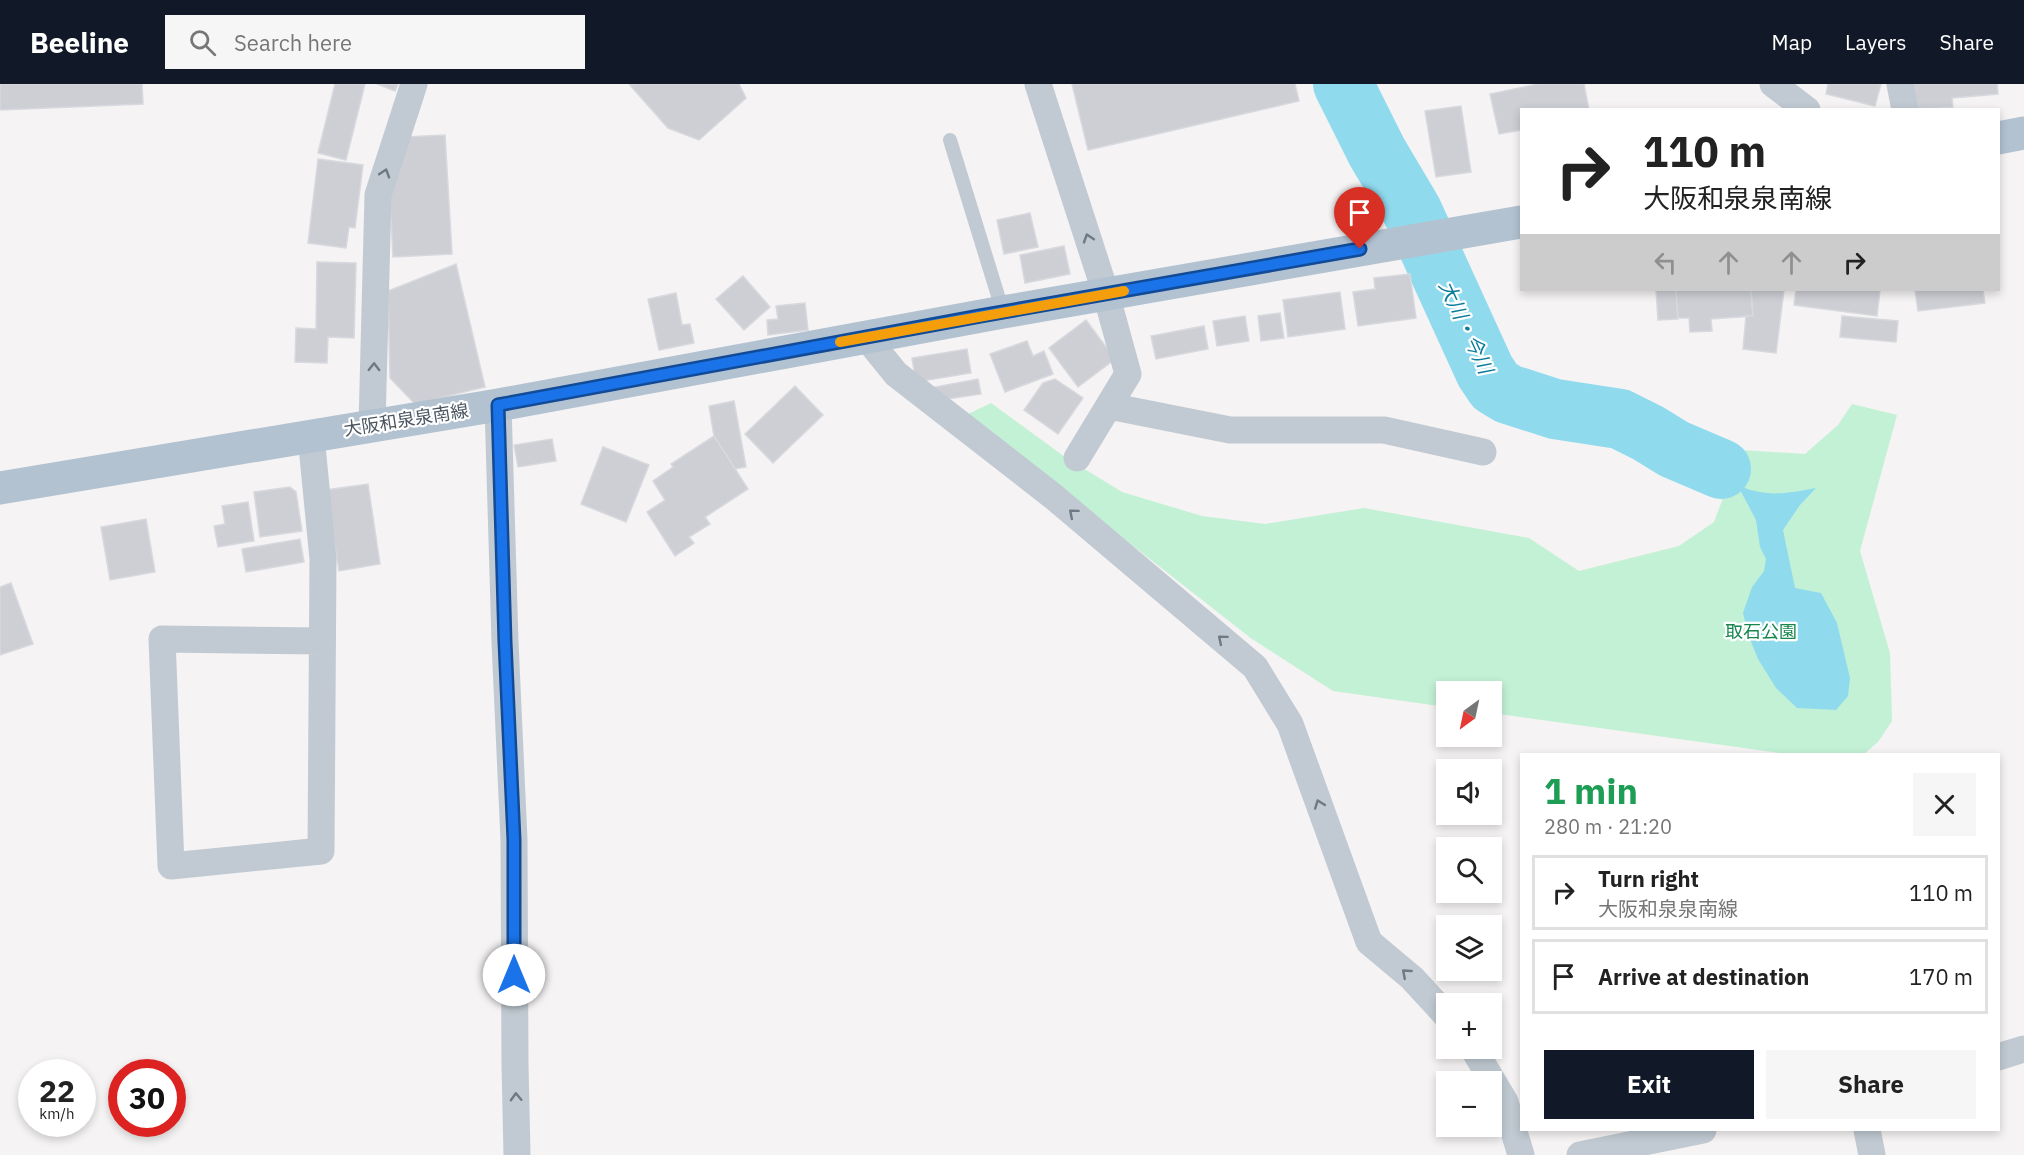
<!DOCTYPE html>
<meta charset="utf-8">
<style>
body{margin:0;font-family:"IBM Plex Sans","Noto Sans JP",sans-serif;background:#f6f6f6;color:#222;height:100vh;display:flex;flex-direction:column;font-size:22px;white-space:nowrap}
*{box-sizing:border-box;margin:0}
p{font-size:20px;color:#767676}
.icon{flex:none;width:33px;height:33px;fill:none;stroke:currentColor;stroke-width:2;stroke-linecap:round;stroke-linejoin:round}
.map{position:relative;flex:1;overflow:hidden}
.drawer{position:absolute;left:1520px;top:669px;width:480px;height:378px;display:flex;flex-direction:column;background:#fff;border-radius:0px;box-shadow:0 3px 9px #0003}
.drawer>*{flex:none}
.hud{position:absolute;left:1520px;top:24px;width:480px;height:183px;border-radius:0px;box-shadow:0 3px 9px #0003;background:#fff;color:#222;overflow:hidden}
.needle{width:39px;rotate:213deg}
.controls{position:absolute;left:1436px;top:597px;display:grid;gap:12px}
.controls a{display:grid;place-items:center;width:66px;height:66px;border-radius:0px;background:#fff;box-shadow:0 3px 9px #0003;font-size:30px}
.speed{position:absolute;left:18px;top:975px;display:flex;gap:12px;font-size:30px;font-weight:700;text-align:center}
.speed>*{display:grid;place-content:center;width:78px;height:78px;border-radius:50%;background:#fff;box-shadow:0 3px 9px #0003;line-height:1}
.speed small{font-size:15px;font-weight:400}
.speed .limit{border:9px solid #d22;background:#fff;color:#111}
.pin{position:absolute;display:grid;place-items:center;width:51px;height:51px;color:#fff;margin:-62px -26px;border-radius:50% 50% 50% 0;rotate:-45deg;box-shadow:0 0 6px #0007}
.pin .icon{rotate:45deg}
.me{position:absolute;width:66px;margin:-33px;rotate:0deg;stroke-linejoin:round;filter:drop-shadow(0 0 4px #0008)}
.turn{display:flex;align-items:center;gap:21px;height:126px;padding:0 24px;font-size:27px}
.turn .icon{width:78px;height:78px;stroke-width:2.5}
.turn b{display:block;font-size:42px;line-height:51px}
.lanes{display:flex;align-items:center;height:57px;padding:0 24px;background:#0003;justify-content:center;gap:30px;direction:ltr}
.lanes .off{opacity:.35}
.round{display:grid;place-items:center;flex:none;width:63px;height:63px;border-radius:0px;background:#f6f6f6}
.headline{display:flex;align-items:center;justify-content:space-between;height:102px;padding:0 24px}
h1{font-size:36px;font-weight:800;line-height:45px;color:#1e9e55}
.action{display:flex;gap:12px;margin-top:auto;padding:12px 24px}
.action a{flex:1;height:69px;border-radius:0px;background:#111827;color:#fff;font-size:24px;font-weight:800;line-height:69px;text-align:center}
.action a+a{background:#f6f6f6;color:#222}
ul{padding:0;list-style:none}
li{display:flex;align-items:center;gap:18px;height:75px;margin:0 12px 9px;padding:0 12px;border:3px solid #e0e0e0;border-radius:0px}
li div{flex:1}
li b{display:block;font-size:22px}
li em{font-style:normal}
header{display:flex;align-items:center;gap:36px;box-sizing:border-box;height:84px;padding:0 30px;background:#111827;color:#fff}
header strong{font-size:28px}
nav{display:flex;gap:33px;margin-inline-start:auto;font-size:21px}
.search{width:420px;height:54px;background:#f6f6f6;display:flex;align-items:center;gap:15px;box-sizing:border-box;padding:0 21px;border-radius:0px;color:#767676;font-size:22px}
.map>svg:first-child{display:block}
.green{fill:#c3f1d5}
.water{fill:#90daee}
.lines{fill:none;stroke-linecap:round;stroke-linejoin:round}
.river{stroke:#90daee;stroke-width:60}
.building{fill:#cdcfd5;stroke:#d7d9de;stroke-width:1.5}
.lane{stroke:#c1cad2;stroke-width:14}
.street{stroke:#c1cad2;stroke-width:27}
.primary{stroke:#b3c2d1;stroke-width:33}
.oneway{stroke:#6e7983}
.route-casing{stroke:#114b97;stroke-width:15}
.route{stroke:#1a73e8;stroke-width:10}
.slow{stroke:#f59e0b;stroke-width:10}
.labels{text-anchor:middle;stroke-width:4.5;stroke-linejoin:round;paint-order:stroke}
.street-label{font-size:18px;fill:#4a5661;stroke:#fff}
.park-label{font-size:18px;fill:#17864f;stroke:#fff}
.water-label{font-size:20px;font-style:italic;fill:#0c7c9b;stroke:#fff}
</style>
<header>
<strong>Beeline</strong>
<div class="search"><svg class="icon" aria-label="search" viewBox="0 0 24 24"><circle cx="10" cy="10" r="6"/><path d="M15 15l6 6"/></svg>Search here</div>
<nav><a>Map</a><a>Layers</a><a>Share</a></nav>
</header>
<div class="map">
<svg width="2024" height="1071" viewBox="0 0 2024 1071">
<rect width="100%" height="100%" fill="#f5f3f3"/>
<polygon class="green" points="991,319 1065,373 1122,408 1202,432 1265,440 1364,424 1529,454 1579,487 1679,462 1714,438 1741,366 1805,370 1838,341 1852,320 1897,331 1860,467 1890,569 1892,637 1878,658 1864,670 1787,670 1491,629 1491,608 1446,608 1446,623 1333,607 1252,555 966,331"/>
<path class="water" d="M1738 402C1770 413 1783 410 1816 404L1800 421 1783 446 1795 504 1821 509 1837 539 1850 594 1848 612 1836 626 1797 624 1776 604 1758 575 1748 550 1743 529 1752 503 1764 487 1766 475 1760 463 1756 436Z"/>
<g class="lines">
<polyline class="river" points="1343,0 1377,68 1412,127 1485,287 1495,302 1508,310 1555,325 1620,335 1648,349 1674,365 1721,385"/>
</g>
<g class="building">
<polygon points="0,0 142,0 143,20 0,26"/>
<polygon points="335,0 365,0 346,76 318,69"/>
<polygon points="377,0 398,0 395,7"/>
<polygon points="629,0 739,0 746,14 699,56 668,44"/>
<polygon points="1072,0 1295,0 1299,17 1088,66"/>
<polygon points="1538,0 1584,0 1589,26 1521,26 1521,46 1499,50 1490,10"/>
<polygon points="1828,0 1881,0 1875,22 1826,10"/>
<polygon points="1909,0 1997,0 1998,10 1952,14 1953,23 1912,26"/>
<polygon points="1461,22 1471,88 1436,93 1425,27"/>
<polygon points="445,51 452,170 393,173 390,115 406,53"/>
<polygon points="318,75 363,81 355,144 349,143 346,164 308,159"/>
<polygon points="1030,129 1038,163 1004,170 997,136"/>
<polygon points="1064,162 1070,190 1025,199 1020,171"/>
<polygon points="317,178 356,179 354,254 328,253 327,279 295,278 296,244 316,245"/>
<polygon points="456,180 485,303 415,320 390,294 388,207"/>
<polygon points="1410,190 1416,234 1358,242 1353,208 1375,205 1374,194"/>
<polygon points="743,192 770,223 744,246 716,215"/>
<polygon points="1656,206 1676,206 1678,235 1658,236"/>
<polygon points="1676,206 1751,206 1753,232 1711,235 1712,247 1690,248 1689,234 1678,234"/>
<polygon points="1751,206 1784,206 1776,269 1743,265 1746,232 1753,232"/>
<polygon points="1796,206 1880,206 1877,232 1794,221"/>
<polygon points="1915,206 1983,206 1985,219 1918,227"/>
<polygon points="1340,208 1345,245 1288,253 1283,216"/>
<polygon points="676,209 682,241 690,240 694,259 659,266 648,215"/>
<polygon points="805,219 808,246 768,251 767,236 778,235 776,222"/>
<polygon points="1280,229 1284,254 1261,257 1258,232"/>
<polygon points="1245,232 1249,257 1217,262 1213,237"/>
<polygon points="1842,232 1898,237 1896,258 1840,253"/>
<polygon points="1086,236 1115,275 1078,303 1049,264"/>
<polygon points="1204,242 1208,265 1156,275 1151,252"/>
<polygon points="1027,257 1033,272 1044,267 1053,290 1005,308 990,270"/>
<polygon points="967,265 971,289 916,298 912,274"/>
<polygon points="978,295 981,310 941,316 930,304"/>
<polygon points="1055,295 1083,314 1058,350 1024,326 1043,299"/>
<polygon points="795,302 823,331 773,379 745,350"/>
<polygon points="734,317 746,383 735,385 714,352 709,322"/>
<polygon points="714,352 748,405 705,433 710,440 689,453 694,459 675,472 647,428 665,416 653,397 673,383 671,380"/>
<polygon points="552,355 556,377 518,383 514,361"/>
<polygon points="603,363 649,381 626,438 581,420"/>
<polygon points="368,400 380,480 339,487 326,406"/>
<polygon points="290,403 296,408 302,447 260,453 254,408"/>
<polygon points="248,418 254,457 218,463 214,442 225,440 222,422"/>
<polygon points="146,435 155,488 110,496 101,443"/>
<polygon points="300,455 304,478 246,488 242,465"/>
<polygon points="11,499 33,560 0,571 0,503"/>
</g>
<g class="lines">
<polyline class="lane" points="950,56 1003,228"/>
<g class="street">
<polyline points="1038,0 1106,210 1128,290 1077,374"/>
<polyline points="1773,0 1807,26"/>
<polyline points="1900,0 1905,26"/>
<polyline points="866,253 896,290 1054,413 1255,583 1290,640 1369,858 1412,894 1446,931"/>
<polyline points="498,321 505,558 514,756 515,980 517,1071"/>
<polyline points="1109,322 1230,346 1384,346 1483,368"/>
<polyline points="372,342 378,111 414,0"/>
<polyline points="311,352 323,475 321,767 171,782 162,555 322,557"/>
<polyline points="1473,964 1505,1018 1521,1071"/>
<polyline points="1998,973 2024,965"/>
<polyline points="1867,1046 1872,1071"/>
<polyline points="1580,1071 1703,1046"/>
</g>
<g class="primary">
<polyline points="1998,54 2024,49"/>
<polyline points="0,404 498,321 1003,228 1521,138"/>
</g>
</g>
<defs><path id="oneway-chevron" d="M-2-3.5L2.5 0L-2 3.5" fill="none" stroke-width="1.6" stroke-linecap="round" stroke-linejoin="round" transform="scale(1.5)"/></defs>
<g class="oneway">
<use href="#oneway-chevron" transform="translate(385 89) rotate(-72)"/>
<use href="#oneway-chevron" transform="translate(1088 154) rotate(-108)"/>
<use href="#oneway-chevron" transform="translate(374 283) rotate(-89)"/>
<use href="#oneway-chevron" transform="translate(1073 429) rotate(-140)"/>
<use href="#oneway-chevron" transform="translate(1222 555) rotate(-140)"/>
<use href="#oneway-chevron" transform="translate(1319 720) rotate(-110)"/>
<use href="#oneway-chevron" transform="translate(1406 889) rotate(-139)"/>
<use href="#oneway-chevron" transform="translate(516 1013) rotate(-92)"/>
</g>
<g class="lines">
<defs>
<polyline id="route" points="514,891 514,756 505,558 498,321 980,232 1360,165"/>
</defs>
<use href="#route" class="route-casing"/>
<use href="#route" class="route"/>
<polyline class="slow" points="840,258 1124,207"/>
</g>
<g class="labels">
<g class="street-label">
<text transform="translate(406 336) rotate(-9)" y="6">大阪和泉泉南線</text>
</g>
<g class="park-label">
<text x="1761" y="554">取石公園</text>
</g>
<g class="water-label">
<text transform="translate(1466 243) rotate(65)" y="7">大川・今川</text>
</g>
</g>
</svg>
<div class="controls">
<a><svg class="needle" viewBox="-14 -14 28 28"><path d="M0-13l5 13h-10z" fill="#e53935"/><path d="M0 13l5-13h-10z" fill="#767676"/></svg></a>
<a><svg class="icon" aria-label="sound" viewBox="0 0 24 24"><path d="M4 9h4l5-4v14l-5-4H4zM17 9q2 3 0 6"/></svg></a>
<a><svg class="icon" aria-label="search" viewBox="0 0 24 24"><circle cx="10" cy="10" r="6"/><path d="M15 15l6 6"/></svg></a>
<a><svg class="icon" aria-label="layers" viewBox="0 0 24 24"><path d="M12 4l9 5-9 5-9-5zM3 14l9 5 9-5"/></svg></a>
<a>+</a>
<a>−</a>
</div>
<div class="speed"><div>22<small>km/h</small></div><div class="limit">30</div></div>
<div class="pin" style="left:1360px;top:165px;background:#d93025"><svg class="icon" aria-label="arrive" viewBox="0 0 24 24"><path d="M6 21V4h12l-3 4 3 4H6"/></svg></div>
<svg class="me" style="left:514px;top:891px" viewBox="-20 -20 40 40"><circle r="19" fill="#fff"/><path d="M0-13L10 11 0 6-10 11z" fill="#1a73e8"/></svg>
<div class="hud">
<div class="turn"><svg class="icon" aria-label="right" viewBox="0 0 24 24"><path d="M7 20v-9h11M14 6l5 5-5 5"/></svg><div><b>110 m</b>大阪和泉泉南線</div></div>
<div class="lanes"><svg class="icon off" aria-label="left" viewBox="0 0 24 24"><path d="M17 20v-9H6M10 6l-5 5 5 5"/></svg><svg class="icon off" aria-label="ahead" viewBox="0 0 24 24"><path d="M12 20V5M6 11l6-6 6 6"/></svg><svg class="icon off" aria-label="ahead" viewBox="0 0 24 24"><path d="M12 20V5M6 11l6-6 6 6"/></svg><svg class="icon" aria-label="right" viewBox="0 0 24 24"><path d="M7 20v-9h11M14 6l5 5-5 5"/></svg></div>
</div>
<section class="drawer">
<div class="headline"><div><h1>1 min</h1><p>280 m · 21:20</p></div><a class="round"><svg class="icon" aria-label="close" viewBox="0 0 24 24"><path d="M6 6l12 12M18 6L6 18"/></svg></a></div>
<ul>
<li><svg class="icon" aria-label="right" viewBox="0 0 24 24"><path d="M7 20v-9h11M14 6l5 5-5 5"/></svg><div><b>Turn right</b><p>大阪和泉泉南線</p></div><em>110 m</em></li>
<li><svg class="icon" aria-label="arrive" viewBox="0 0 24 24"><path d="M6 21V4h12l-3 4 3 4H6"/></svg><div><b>Arrive at destination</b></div><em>170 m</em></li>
</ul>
<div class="action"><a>Exit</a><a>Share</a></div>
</section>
</div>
